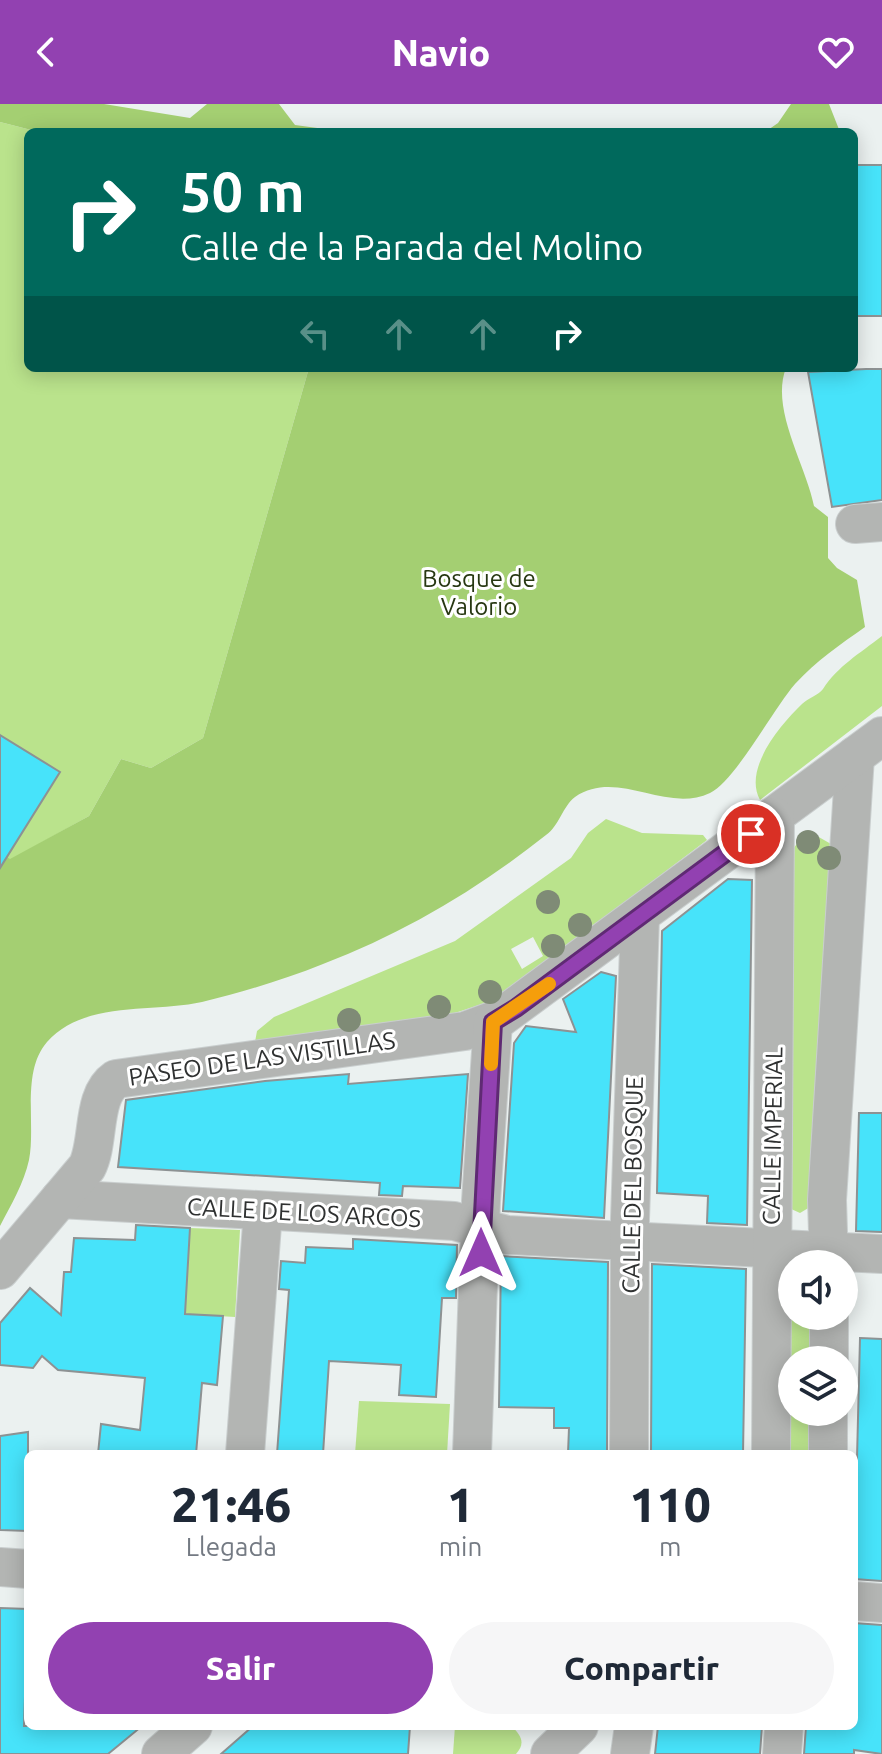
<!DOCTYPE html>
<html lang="es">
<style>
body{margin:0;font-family:Ubuntu,sans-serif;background:#f6f6f7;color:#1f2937;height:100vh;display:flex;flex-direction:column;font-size:30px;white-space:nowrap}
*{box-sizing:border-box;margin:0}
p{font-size:26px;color:#747a83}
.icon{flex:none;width:44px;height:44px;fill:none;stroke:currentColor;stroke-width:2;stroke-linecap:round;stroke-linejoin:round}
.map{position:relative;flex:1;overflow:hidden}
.panel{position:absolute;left:24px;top:1346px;width:834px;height:280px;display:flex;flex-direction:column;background:#fff;border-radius:12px;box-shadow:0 4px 20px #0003}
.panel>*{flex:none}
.hud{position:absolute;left:24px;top:24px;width:834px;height:244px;border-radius:12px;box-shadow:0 4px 20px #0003;background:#00695c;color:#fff;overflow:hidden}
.fabs{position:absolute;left:778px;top:1146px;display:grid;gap:16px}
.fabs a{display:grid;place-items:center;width:80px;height:80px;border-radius:50%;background:#fff;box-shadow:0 4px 20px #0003;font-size:40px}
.pin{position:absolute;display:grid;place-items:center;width:68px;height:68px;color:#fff;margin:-34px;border:4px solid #fff;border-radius:50%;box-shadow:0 2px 8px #0007}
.me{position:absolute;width:88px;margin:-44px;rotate:0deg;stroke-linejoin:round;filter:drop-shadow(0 0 6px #0008)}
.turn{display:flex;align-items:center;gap:28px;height:168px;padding:0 24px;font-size:36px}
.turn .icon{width:104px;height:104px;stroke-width:2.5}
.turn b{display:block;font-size:56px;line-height:68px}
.lanes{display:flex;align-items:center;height:76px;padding:0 24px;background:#0003;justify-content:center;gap:40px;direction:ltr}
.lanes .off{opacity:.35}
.eta{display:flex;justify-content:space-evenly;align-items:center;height:136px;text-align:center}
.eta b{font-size:48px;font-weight:800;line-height:56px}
.button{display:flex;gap:16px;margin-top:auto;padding:16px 24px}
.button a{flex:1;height:92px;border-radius:48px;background:#9241b1;color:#fff;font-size:32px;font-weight:800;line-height:92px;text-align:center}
.button a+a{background:#f6f6f7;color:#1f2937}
header{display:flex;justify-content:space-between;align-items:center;height:104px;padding:0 24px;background:#9241b1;color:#fff;font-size:36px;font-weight:800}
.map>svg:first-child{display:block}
.green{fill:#bae38c;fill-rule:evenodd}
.forest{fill:#a4cf72}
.building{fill:#47e3fa;stroke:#8d9293;stroke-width:2}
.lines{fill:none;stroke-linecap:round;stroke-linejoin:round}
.minor-casing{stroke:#c9cece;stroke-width:40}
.minor{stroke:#b3b5b3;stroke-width:38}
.tree{fill:#7f8b76}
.route-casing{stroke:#5f2a73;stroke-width:20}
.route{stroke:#9241b1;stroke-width:14}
.slow{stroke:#f59e0b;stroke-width:14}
.labels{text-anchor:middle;stroke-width:6;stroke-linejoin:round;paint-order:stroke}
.park-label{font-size:24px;fill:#273812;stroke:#fff}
.street-label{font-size:24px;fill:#2f3131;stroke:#fff}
</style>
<header><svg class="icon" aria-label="back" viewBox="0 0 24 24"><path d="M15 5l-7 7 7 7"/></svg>Navio<svg class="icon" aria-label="heart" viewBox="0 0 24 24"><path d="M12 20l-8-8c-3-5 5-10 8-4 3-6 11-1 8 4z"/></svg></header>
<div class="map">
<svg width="882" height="1650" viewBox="0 0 882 1650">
<rect width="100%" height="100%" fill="#ebf1f0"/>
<g class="green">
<polygon points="0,18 39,28 28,28 28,264 309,264 203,634 151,664 121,655 89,712 10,756 0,749"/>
<path d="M882 532V602L760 696C743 665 780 621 802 600 808 594 819 591 823 585 838 562 859 550 882 532Z"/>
<path d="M606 715 642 729 703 731 707 736 497 895 452 910 255 938 257 927 274 913 455 837 571 754 588 729ZM533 833 543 852 522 865 511 845Z"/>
<polygon points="817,732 831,740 810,1103 800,1109 789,1104 792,746 801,735"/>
<polygon points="190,1124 240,1126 235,1213 185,1210"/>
<polygon points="792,1166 792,1212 815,1212 815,1256 792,1256 792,1308 815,1308 814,1350 785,1350 787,1171"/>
<polygon points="359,1297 450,1300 447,1350 355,1350"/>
<path d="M455 1622H512C521 1632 526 1639 516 1650H453Z"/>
</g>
<g class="forest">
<polygon points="0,0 104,0 190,14 207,0 279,0 295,21 347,28 39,28 0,18"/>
<polygon points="791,0 829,0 840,28 765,28 778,19"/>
<path d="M309 264H786C770 305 806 361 814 402L828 413V454L837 464 857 476 865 523C841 540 816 557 795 580 774 604 735 677 710 689 665 710 618 664 575 693 563 702 559 722 546 731 478 785 404 829 323 860 283 876 243 888 202 898 153 909 84 896 47 938 21 968 36 1020 29 1056 24 1079 11 1101 0 1122V749L10 755 89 712 121 655 151 664 203 634Z"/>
</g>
<g class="building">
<rect x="854" y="61" width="28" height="151"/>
<polygon points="866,265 882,265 882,396 832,403 808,268"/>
<polygon points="0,631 60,668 0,764"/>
<polygon points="728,775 752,776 747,1121 707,1119 708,1092 657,1089 662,827"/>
<polygon points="601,868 616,872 604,1114 503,1107 514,939 526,922 576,928 563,895"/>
<polygon points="349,970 348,980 468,970 460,1084 403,1082 402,1092 379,1091 380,1079 118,1063 126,996 265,977"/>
<polygon points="859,1009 882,1009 882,1128 856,1127"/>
<polygon points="136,1121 190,1124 185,1210 223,1212 217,1281 202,1279 196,1350 98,1350 101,1320 140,1326 145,1274 58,1266 42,1252 33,1264 0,1261 0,1219 30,1184 61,1211 64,1168 71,1168 74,1134 135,1136"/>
<polygon points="353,1135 457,1141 456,1194 442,1194 436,1293 399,1291 401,1261 329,1257 323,1350 277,1350 289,1186 279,1185 281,1157 305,1159 306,1143 353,1145"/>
<polygon points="501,1152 608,1158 607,1350 568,1350 569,1324 554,1324 554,1304 499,1303"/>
<polygon points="652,1160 746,1165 743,1350 651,1350"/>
<polygon points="860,1234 882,1235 882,1477 854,1475"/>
<polygon points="28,1328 28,1427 0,1426 0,1332"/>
<polygon points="0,1504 28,1505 24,1622 142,1622 108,1650 0,1650"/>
<polygon points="854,1519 882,1521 882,1650 854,1646 854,1650 804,1650 806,1622 854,1622"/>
<polygon points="253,1622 410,1622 408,1650 221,1650"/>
<polygon points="658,1622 762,1622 760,1650 655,1650"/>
</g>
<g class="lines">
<defs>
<g id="minor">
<polyline points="855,420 882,418"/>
<polyline points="60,1095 454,1117 507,1131 882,1150"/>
<polyline points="829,1160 827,1096 855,652"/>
<path d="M0 1166 87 1063C100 1038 91 992 116 975L465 927 500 914 882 632"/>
<polyline points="829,1256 829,1212"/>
<polyline points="245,1350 263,1107"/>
<polyline points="472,1350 481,1097 493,918"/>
<polyline points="629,1350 630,1115 640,813"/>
<polyline points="771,1350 775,713"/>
<polyline points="828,1350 828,1308"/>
<polyline points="0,1463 28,1465"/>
<polyline points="854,1497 882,1499"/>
<polyline points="161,1650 193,1622"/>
<polyline points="550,1650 579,1622"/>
<polyline points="630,1650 634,1622"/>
<polyline points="782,1650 784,1622"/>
</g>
</defs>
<use href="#minor" class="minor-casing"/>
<use href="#minor" class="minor"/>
</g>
<g class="tree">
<circle cx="808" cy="738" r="12"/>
<circle cx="829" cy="754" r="12"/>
<circle cx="548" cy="798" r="12"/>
<circle cx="580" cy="821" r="12"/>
<circle cx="553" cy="842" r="12"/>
<circle cx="490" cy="888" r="12"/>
<circle cx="439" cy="903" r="12"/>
<circle cx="349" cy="916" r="12"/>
</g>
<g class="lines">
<defs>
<polyline id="route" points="481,1149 493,918 516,904 751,730"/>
</defs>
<use href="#route" class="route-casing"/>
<use href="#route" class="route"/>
<polyline class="slow" points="491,960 493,918 549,880"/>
</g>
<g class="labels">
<g class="park-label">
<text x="479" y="483">Bosque de<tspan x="479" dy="28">Valorio</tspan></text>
</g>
<g class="street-label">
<text transform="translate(262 955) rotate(-8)" y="8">PASEO DE LAS VISTILLAS</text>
<text transform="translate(773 1032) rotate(-89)" y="8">CALLE IMPERIAL</text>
<text transform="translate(633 1081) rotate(-89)" y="8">CALLE DEL BOSQUE</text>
<text transform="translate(304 1109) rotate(3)" y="8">CALLE DE LOS ARCOS</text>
</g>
</g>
</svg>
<div class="fabs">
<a><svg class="icon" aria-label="sound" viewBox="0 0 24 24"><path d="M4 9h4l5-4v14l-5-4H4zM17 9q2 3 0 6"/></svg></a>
<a><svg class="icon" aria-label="layers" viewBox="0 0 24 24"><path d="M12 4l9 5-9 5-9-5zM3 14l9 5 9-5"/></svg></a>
</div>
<div class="pin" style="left:751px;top:730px;background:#d93025"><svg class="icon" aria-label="arrive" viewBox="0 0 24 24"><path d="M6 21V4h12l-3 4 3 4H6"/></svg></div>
<svg class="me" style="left:481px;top:1149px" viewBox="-20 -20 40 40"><path d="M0-17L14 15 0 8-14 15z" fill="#9241b1" stroke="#fff" stroke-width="4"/></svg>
<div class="hud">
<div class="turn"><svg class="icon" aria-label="right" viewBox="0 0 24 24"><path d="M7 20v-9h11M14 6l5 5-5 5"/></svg><div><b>50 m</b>Calle de la Parada del Molino</div></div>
<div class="lanes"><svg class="icon off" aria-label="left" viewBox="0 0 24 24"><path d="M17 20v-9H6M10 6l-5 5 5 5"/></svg><svg class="icon off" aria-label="ahead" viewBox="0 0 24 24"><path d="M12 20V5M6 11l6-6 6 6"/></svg><svg class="icon off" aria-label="ahead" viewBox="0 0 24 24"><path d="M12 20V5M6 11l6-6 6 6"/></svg><svg class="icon" aria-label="right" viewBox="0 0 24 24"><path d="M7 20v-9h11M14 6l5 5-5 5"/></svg></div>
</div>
<section class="panel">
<div class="eta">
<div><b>21:46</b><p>Llegada</p></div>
<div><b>1</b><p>min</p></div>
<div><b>110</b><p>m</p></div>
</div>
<div class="button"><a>Salir</a><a>Compartir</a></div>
</section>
</div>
